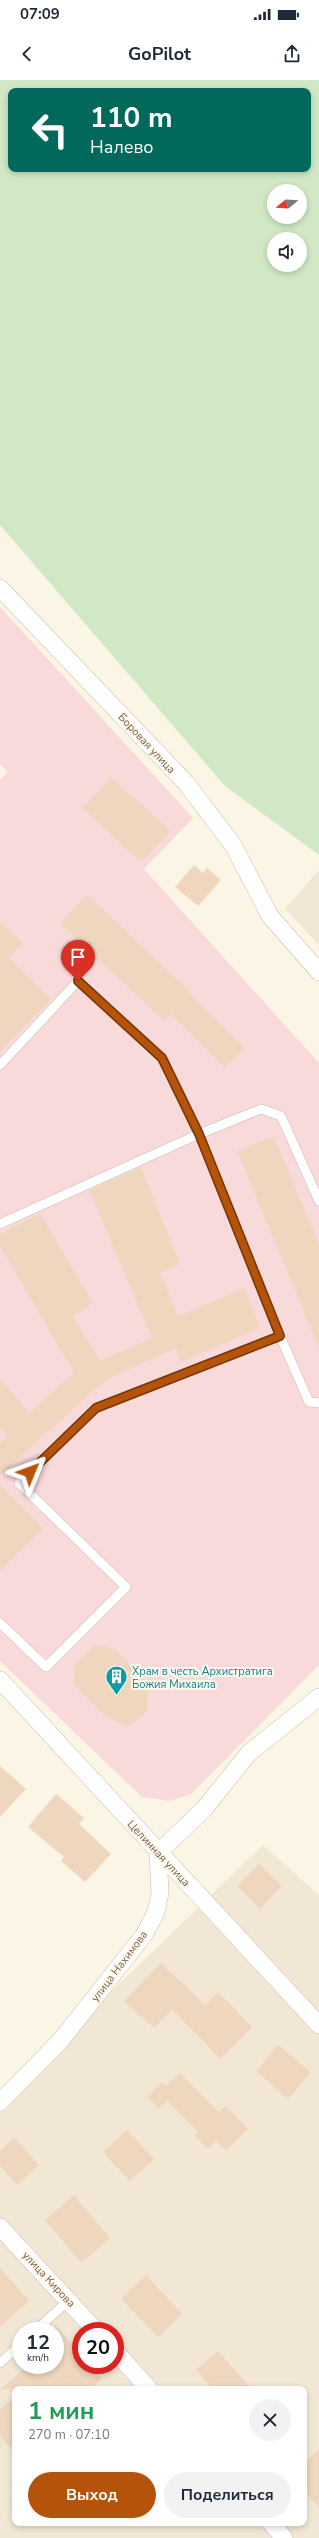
<!DOCTYPE html>
<html lang="ru">
<meta charset="utf-8">
<style>
body{margin:0;font-family:"Nunito Sans",sans-serif;background:#f2f2f3;color:#1f2937;height:100vh;display:flex;flex-direction:column;font-size:15px;white-space:nowrap}
*{box-sizing:border-box;margin:0}
p{font-size:13px;color:#747a83}
.icon{flex:none;width:22px;height:22px;fill:none;stroke:currentColor;stroke-width:2;stroke-linecap:round;stroke-linejoin:round}
.map{position:relative;flex:1;overflow:hidden}
.drawer{position:absolute;left:12px;top:2306px;width:295px;height:140px;display:flex;flex-direction:column;background:#fff;border-radius:8px;box-shadow:0 2px 6px #0003}
.drawer>*{flex:none}
.hud{position:absolute;left:8px;top:8px;width:303px;height:84px;border-radius:8px;box-shadow:0 2px 6px #0003;background:#00695c;color:#fff;overflow:hidden}
.needle{width:26px;rotate:252deg}
.buttons{position:absolute;left:267px;top:104px;display:grid;gap:8px}
.buttons a{display:grid;place-items:center;width:40px;height:40px;border-radius:50%;background:#fff;box-shadow:0 2px 6px #0003;font-size:20px}
.speed{position:absolute;left:12px;top:2242px;display:flex;gap:8px;font-size:20px;font-weight:700;text-align:center}
.speed>*{display:grid;place-content:center;width:52px;height:52px;border-radius:50%;background:#fff;box-shadow:0 2px 6px #0003;line-height:1}
.speed small{font-size:10px;font-weight:400}
.speed .limit{border:6px solid #d22;background:#fff;color:#111}
.pin{position:absolute;display:grid;place-items:center;width:34px;height:34px;color:#fff;margin:-41px -17px;border-radius:50% 50% 50% 0;rotate:-45deg;box-shadow:0 0 4px #0007}
.pin .icon{rotate:45deg}
.me{position:absolute;width:44px;margin:-22px;rotate:46deg;stroke-linejoin:round;filter:drop-shadow(0 0 3px #0008)}
.turn{display:flex;align-items:center;gap:14px;height:84px;padding:0 16px;font-size:18px}
.turn .icon{width:52px;height:52px;stroke-width:2.5}
.turn b{display:block;font-size:28px;line-height:34px}
.round{display:grid;place-items:center;flex:none;width:42px;height:42px;border-radius:21px;background:#f2f2f3}
.summary{display:flex;align-items:center;justify-content:space-between;height:68px;padding:0 16px}
h1{font-size:24px;font-weight:700;line-height:30px;color:#1e9e55}
.cta{display:flex;gap:8px;margin-top:auto;padding:8px 16px}
.cta a{flex:1;height:46px;border-radius:24px;background:#b45309;color:#fff;font-size:16px;font-weight:700;line-height:46px;text-align:center}
.cta a+a{background:#f2f2f3;color:#1f2937}
.status{display:flex;justify-content:space-between;align-items:center;height:28px;padding:0 20px;background:#fff;direction:ltr}
.status svg{height:11px;fill:currentColor}
header{display:flex;justify-content:space-between;align-items:center;height:52px;padding:0 16px;background:#fff;font-size:18px;font-weight:700}
.map>svg:first-child{display:block}
.residential{fill:#f2e7d5;fill-rule:evenodd}
.medical{fill:#f8dadb}
.green{fill:#d0e8c5;fill-rule:evenodd}
.building{fill:#efd7bf}
.lines{fill:none;stroke-linecap:round;stroke-linejoin:round}
.lane-casing{stroke:#ccbdad;stroke-width:10}
.street-casing{stroke:#ccbdad;stroke-width:18}
.lane{stroke:#fff;stroke-width:9}
.street{stroke:#fff;stroke-width:17}
.route-casing{stroke:#753606;stroke-width:10}
.route{stroke:#b45309;stroke-width:7}
.labels{text-anchor:middle;stroke-width:4;stroke-linejoin:round;paint-order:stroke}
.street-label{font-size:11px;fill:#735e4c;stroke:#fef9ec}
.culture-label{font-size:11px;fill:#0d838f;stroke:#fef9ec;text-anchor:start}
</style>
<div class="status"><b>07:09</b><svg viewBox="0 0 49 12"><path d="M0 12V9h3v3zM5 12V6h3v6zM10 12V3h3v9zM15 12V0h3v12zM26 1h20v11H26zM47 4h2v5h-2z"/></svg></div>
<header><svg class="icon" aria-label="back" viewBox="0 0 24 24"><path d="M15 5l-7 7 7 7"/></svg>GoPilot<svg class="icon" aria-label="share" viewBox="0 0 24 24"><path d="M12 15V3M7 8l5-5 5 5M5 13v7h14v-7"/></svg></header>
<div class="map">
<svg width="319" height="2458" viewBox="0 0 319 2458">
<rect width="100%" height="100%" fill="#fbf5e6"/>
<g class="residential">
<polygon points="319,790 319,865 285,829"/>
<path d="M263 1765 319 1815V2458H0V2019ZM21 2251H55V2285H21ZM81 2251H115V2285H81ZM15 2309H304V2443H15Z"/>
</g>
<polygon class="medical" points="0,527 193,738 144,789 319,983 319,1585 191,1714 170,1721 142,1717 0,1581 0,700 8,692 0,684"/>
<path class="green" d="M0 0H319V775L225 706 0 445ZM11 11H308V89H11ZM274 111H300V137H274ZM274 159H300V185H274Z"/>
<g class="building">
<polygon points="111,697 170,751 141,782 82,728"/>
<polygon points="194,785 203,793 207,788 221,800 198,826 175,807"/>
<polygon points="87,815 191,912 190,914 245,968 225,988 171,934 165,941 60,844"/>
<polygon points="0,841 23,863 9,878 51,919 0,972"/>
<polygon points="274,1056 319,1165 319,1268 237,1071"/>
<polygon points="141,1087 180,1184 160,1193 178,1236 245,1208 260,1248 181,1282 176,1268 112,1297 89,1314 0,1396 0,1362 7,1356 0,1347 0,1298 29,1333 74,1293 0,1166 0,1154 40,1133 93,1223 73,1236 100,1281 152,1258 89,1110"/>
<polygon points="0,1405 43,1449 0,1490"/>
<polygon points="95,1565 114,1568 147,1603 148,1630 128,1647 106,1637 74,1605 75,1584"/>
<polygon points="0,1686 26,1709 0,1737"/>
<polygon points="56,1714 84,1738 79,1744 111,1774 85,1802 61,1781 64,1777 28,1747"/>
<polygon points="259,1784 282,1806 260,1829 237,1806"/>
<polygon points="161,1883 205,1925 218,1912 252,1947 220,1979 172,1929 154,1948 124,1921"/>
<polygon points="278,1965 311,1992 288,2019 256,1991"/>
<polygon points="180,1993 219,2032 225,2026 248,2049 226,2071 216,2061 208,2069 195,2056 198,2052 167,2021 159,2029 147,2017 162,2002 166,2006"/>
<polygon points="127,2050 154,2079 130,2101 103,2072"/>
<polygon points="14,2057 39,2085 17,2105 0,2086 0,2071"/>
<polygon points="74,2115 110,2158 81,2183 45,2140"/>
<polygon points="0,2188 29,2221 0,2247"/>
<polygon points="146,2195 182,2234 158,2257 121,2219"/>
<polygon points="55,2244 81,2275 81,2285 90,2285 102,2299 90,2309 1,2309 28,2285 55,2285"/>
<polygon points="218,2271 252,2309 213,2309 196,2290"/>
<polygon points="15,2316 15,2373 0,2356 0,2329"/>
<polygon points="319,2369 319,2427 304,2410 304,2383"/>
</g>
<g class="lines">
<defs>
<g id="lane">
<polyline points="0,985 78,901 162,978 199,1054 280,1256 309,1322 319,1323"/>
<polyline points="0,1144 199,1054 261,1029 281,1036 319,1121"/>
<polyline points="0,1543 46,1587 126,1507 19,1403 96,1328 280,1256"/>
<polyline points="35,2251 69,2220"/>
<polyline points="0,2283 21,2264"/>
</g>
<g id="street">
<polyline points="0,508 186,703 233,765 270,836 319,892"/>
<polyline points="0,1600 319,1945"/>
<polyline points="0,2022 61,1960 144,1855 156,1832 160,1813 158,1773 204,1729 249,1673 319,1617"/>
<polyline points="0,2147 96,2251"/>
<polyline points="115,2271 149,2309"/>
<polyline points="271,2443 284,2458"/>
</g>
</defs>
<use href="#lane" class="lane-casing"/>
<use href="#street" class="street-casing"/>
<use href="#lane" class="lane"/>
<use href="#street" class="street"/>
</g>
<g class="lines">
<defs>
<polyline id="route" points="30,1392 96,1328 280,1256 199,1054 162,978 78,901"/>
</defs>
<use href="#route" class="route-casing"/>
<use href="#route" class="route"/>
</g>
<defs>
<symbol id="building-pin" viewBox="-11 -11 22 30"><path d="M0 17L-7.5 6A9.5 9.5 0 1 1 7.5 6Z" fill="#0f9aa8" stroke="#fef9ec"/><path d="M-4-6H4V6H1V3H-1V6H-4ZM-2.5-4.3h1.7v1.8h-1.7ZM.8-4.3h1.7v1.8H.8ZM-2.5-1h1.7V.8h-1.7ZM.8-1h1.7V.8H.8Z" fill="#fff"/></symbol>
</defs>
<g fill-rule="evenodd">
<use href="#building-pin" x="104" y="1584" width="25" height="34"/>
</g>
<g class="labels">
<g class="street-label">
<text transform="translate(147 663) rotate(47)" y="4">Боровая улица</text>
<text transform="translate(159 1773) rotate(47)" y="4">Целинная улица</text>
<text transform="translate(119 1886) rotate(-53)" y="4">улица Нахимова</text>
<text transform="translate(49 2199) rotate(47)" y="4">улица Кирова</text>
</g>
<g class="culture-label">
<text x="132" y="1595">Храм в честь Архистратига<tspan x="132" dy="13">Божия Михаила</tspan></text>
</g>
</g>
</svg>
<div class="buttons">
<a><svg class="needle" viewBox="-14 -14 28 28"><path d="M0-13l5 13h-10z" fill="#e53935"/><path d="M0 13l5-13h-10z" fill="#747a83"/></svg></a>
<a><svg class="icon" aria-label="sound" viewBox="0 0 24 24"><path d="M4 9h4l5-4v14l-5-4H4zM17 9q2 3 0 6"/></svg></a>
</div>
<div class="speed"><div>12<small>km/h</small></div><div class="limit">20</div></div>
<div class="pin" style="left:78px;top:901px;background:#d93025"><svg class="icon" aria-label="arrive" viewBox="0 0 24 24"><path d="M6 21V4h12l-3 4 3 4H6"/></svg></div>
<svg class="me" style="left:30px;top:1392px" viewBox="-20 -20 40 40"><path d="M0-17L14 15 0 8-14 15z" fill="#b45309" stroke="#fff" stroke-width="4"/></svg>
<div class="hud">
<div class="turn"><svg class="icon" aria-label="left" viewBox="0 0 24 24"><path d="M17 20v-9H6M10 6l-5 5 5 5"/></svg><div><b>110 m</b>Налево</div></div>
</div>
<section class="drawer">
<div class="summary"><div><h1>1 мин</h1><p>270 m · 07:10</p></div><a class="round"><svg class="icon" aria-label="close" viewBox="0 0 24 24"><path d="M6 6l12 12M18 6L6 18"/></svg></a></div>
<div class="cta"><a>Выход</a><a>Поделиться</a></div>
</section>
</div>
